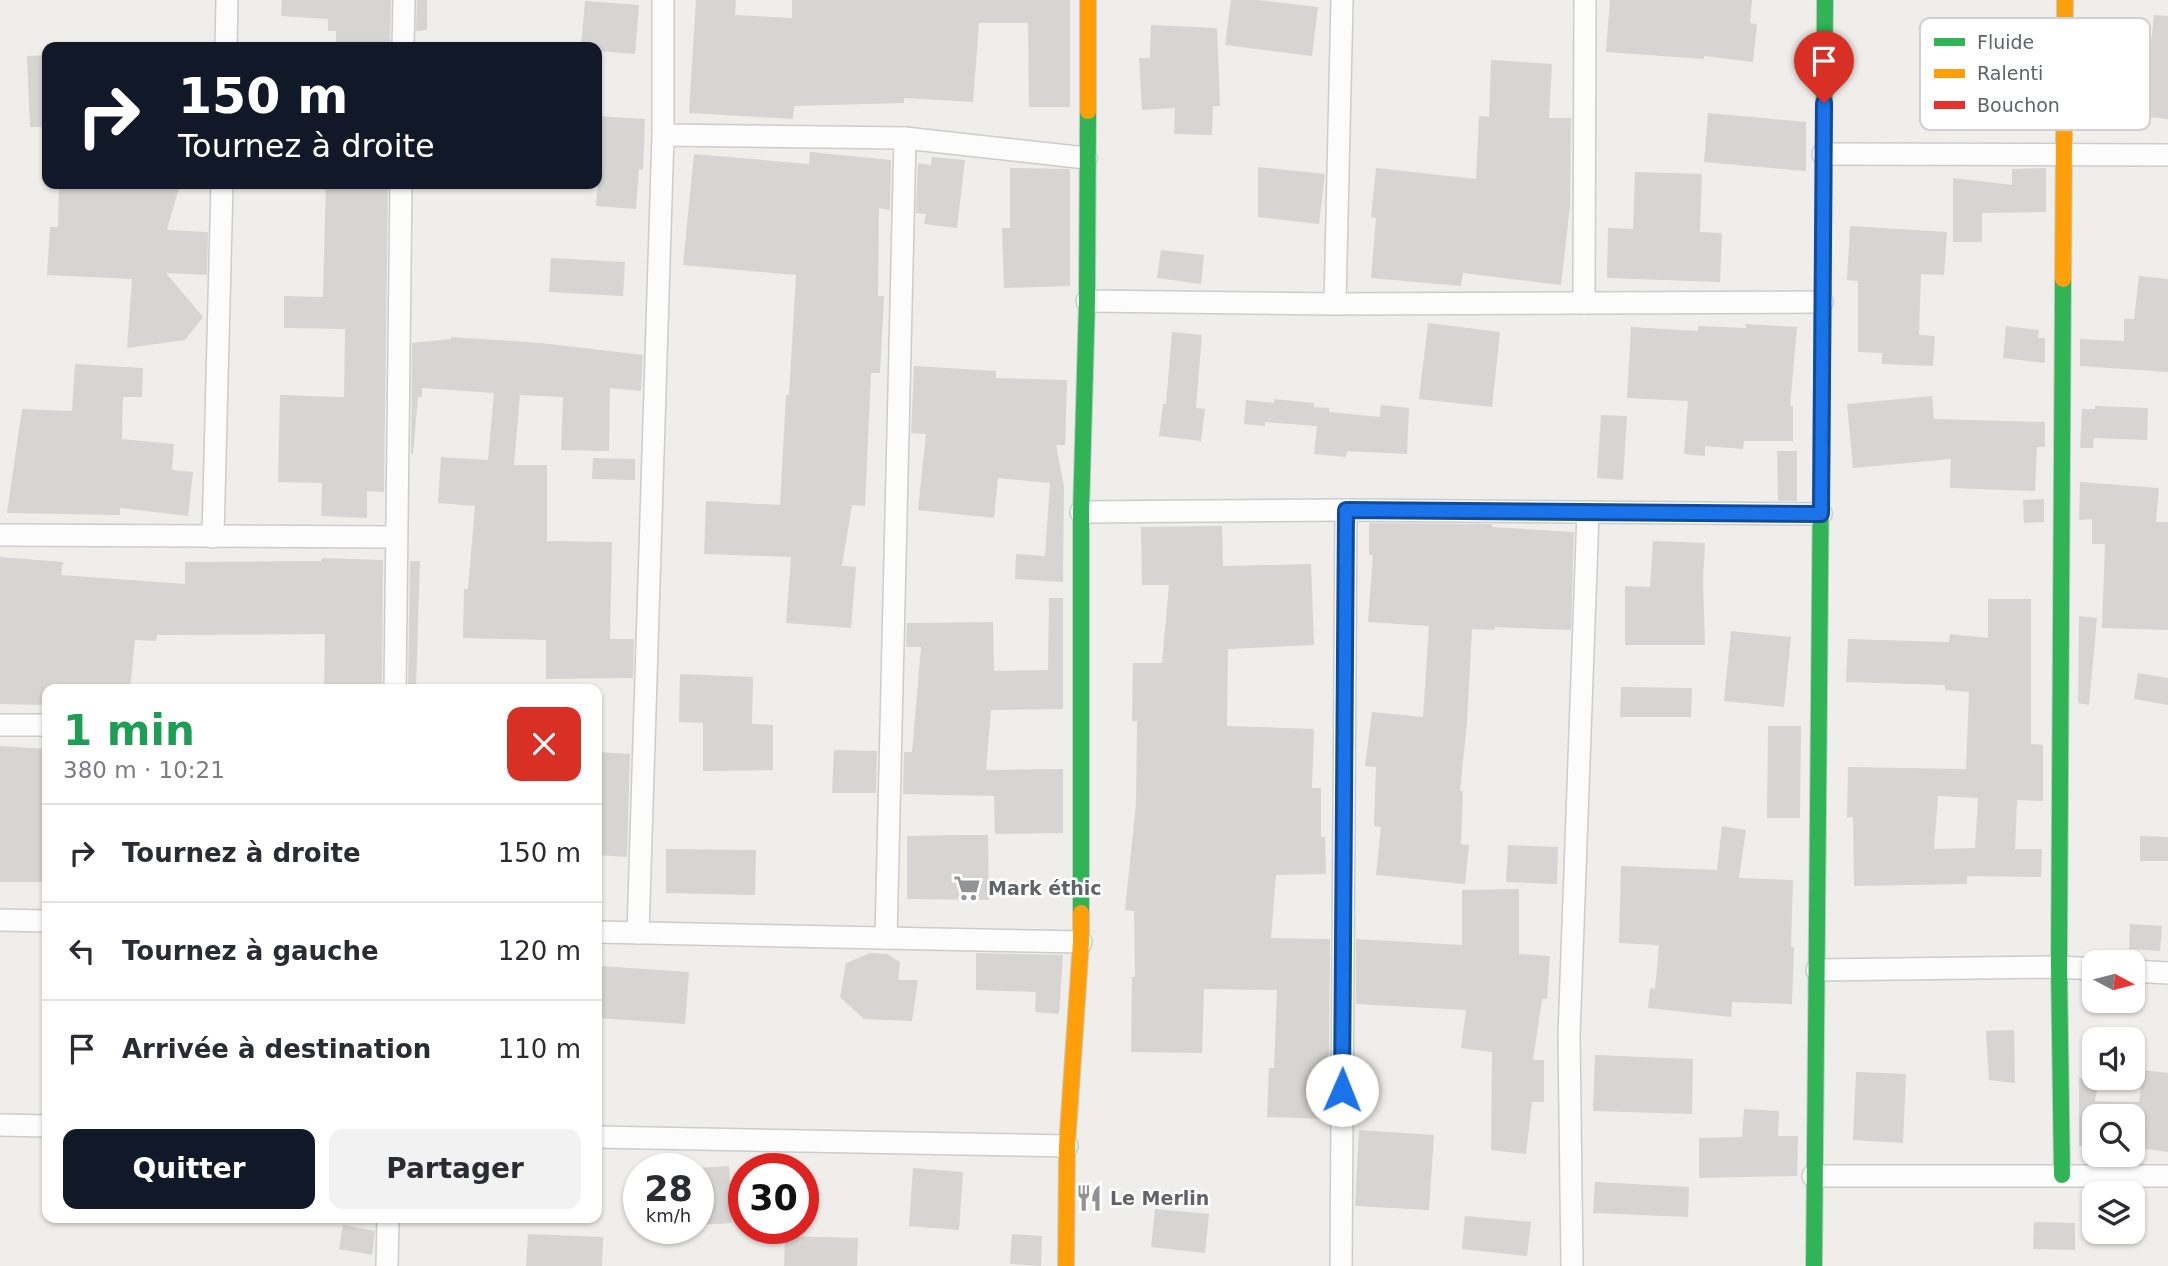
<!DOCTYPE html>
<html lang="fr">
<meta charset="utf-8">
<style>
body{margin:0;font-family:"DejaVu Sans",sans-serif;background:#f2f2f3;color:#2b2b33;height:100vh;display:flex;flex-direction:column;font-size:26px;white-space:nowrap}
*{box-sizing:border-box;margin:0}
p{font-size:23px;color:#7c7c81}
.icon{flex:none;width:38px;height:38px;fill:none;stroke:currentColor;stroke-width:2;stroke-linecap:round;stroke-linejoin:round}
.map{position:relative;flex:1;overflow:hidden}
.panel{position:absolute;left:42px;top:684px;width:560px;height:539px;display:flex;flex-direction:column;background:#fff;border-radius:14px;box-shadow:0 2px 5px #0004}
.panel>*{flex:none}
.top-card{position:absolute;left:42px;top:42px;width:560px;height:147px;border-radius:14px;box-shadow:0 2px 5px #0004;background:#111827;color:#fff;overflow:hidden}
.needle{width:46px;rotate:97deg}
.fabs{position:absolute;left:2082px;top:950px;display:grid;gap:14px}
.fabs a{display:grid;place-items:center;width:63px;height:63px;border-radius:14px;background:#fff;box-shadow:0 2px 5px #0004;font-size:35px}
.speed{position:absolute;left:623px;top:1153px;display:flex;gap:14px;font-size:35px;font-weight:700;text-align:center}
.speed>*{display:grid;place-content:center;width:91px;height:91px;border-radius:50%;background:#fff;box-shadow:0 2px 5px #0004;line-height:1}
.speed small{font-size:18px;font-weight:400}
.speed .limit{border:10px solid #d22;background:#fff;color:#111}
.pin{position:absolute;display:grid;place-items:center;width:60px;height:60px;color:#fff;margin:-72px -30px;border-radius:50% 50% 50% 0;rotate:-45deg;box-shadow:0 0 7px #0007}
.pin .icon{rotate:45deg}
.me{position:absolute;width:77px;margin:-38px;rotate:1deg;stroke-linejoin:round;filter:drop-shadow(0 0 5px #0008)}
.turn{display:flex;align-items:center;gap:24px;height:147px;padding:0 21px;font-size:32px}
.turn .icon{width:91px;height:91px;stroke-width:2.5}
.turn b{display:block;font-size:49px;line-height:60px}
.round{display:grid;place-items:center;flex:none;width:74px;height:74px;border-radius:14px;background:#f2f2f3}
.headline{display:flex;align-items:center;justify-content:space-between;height:119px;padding:0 21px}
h1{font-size:42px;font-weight:700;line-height:52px;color:#1e9e55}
.action{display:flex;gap:14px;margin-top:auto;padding:14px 21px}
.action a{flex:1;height:80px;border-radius:14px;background:#111827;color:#fff;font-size:28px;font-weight:700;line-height:80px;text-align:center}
.action a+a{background:#f2f2f3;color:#2b2b33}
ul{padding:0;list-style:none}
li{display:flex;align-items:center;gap:21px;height:98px;padding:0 21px;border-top:2px solid #e1e1e2}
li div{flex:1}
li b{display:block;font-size:26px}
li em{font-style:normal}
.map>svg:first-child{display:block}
.building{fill:#d6d5d3;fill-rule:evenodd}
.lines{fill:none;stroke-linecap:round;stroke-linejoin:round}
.street-casing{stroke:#cbcccc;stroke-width:24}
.fast-casing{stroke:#cacacb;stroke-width:18}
.slow-casing{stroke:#cacacb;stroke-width:18}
.jam-casing{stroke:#cacacb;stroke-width:18}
.street{stroke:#fdfcfc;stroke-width:21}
.fast{stroke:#30b455;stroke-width:16}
.slow{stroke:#ff9f0a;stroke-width:16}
.jam{stroke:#e5322d;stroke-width:16}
.route-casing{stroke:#114b97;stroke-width:18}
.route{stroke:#1a73e8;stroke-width:12}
.labels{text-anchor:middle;stroke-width:5;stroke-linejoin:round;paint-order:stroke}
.poi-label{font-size:19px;font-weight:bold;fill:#5f6368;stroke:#fff;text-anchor:start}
.key{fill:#fff;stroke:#cfd0d2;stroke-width:2}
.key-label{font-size:19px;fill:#5f6368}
</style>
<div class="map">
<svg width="2168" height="1266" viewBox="0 0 2168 1266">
<rect width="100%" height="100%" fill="#efeeea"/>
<g class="building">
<polygon points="282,0 391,0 390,47 336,47 336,31 328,31 328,19 281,16"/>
<polygon points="417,0 427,0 427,30 416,31"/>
<polygon points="696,0 736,0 735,15 792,18 792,0 1070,0 1070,107 1029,107 1028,23 979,23 973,102 904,98 904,103 794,106 793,119 689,113"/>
<polygon points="1231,0 1258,0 1318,7 1312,56 1225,45"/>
<polygon points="1610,0 1752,0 1750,23 1757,24 1753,62 1704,56 1704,59 1606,52"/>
<polygon points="585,1 639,5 635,54 597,51 597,47 581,47"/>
<polygon points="2154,15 2168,16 2168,119 2130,115 2136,59 2149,61"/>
<polygon points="1151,25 1217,28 1220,106 1213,106 1212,135 1174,134 1175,108 1142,110 1139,58 1150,58"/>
<polygon points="47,55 47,127 30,127 27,56"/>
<polygon points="1491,60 1552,64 1549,118 1571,118 1570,206 1561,285 1463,273 1461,286 1371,278 1376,218 1371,217 1376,168 1476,179 1479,116 1489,117"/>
<polygon points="1708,113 1806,122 1806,171 1704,162"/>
<polygon points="597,116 645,119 643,170 639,169 636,209 596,206 599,167 597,167"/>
<polygon points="810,152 891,160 890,210 879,208 878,296 884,296 880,373 871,373 865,506 852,505 842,566 856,567 851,628 786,623 791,557 704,554 706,501 780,505 786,395 789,395 796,275 683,265 694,154 809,164"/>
<polygon points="932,157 965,160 957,228 924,224 926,214 916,213 918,163 931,165"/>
<polygon points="1258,167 1325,174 1319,224 1258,217"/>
<polygon points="1010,168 1070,169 1070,286 1004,288 1002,228 1010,228"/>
<polygon points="2046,168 2046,212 1982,213 1982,242 1953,242 1953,178 2012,185 2012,169"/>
<polygon points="1635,172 1702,174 1700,232 1722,233 1720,282 1607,278 1608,228 1633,229"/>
<polygon points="59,184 180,184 167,230 208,232 207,275 166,273 203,317 185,340 127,348 132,279 47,275 50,227 58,227"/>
<polygon points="326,184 388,184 384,492 367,491 367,518 321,516 322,483 278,482 280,395 344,397 345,329 284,328 284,296 323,297"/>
<polygon points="1850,226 1947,232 1944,275 1921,274 1919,335 1935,336 1933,366 1882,364 1882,353 1858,352 1858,281 1847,280"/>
<polygon points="1161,250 1204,255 1201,284 1157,278"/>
<polygon points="551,258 625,262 623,296 549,292"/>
<polygon points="2139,276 2168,279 2168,372 2080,366 2080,339 2124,341 2124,319 2134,319"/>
<polygon points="1428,323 1500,332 1492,407 1419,399"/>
<polygon points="1746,324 1797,327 1790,406 1793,406 1793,441 1744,441 1743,449 1705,446 1705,456 1684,454 1688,401 1627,398 1631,327 1698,331 1698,326 1746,328"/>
<polygon points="2006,326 2039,330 2038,338 2045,338 2045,363 2003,358"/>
<polygon points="1172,332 1202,335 1196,408 1205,409 1201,441 1159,436 1163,404 1166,404"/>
<polygon points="451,337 541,343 643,355 641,391 610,388 609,451 561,450 563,397 520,395 514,465 547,465 547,541 612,542 610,639 634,639 633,678 546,679 546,640 463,638 464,589 468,589 475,506 438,503 441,457 488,460 494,393 422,388 422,397 418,397 413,454 411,454 412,343 451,339"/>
<polygon points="75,364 143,368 142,397 123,397 122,439 174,444 172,470 193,472 188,516 120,508 120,515 7,513 22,409 72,411"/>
<polygon points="914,366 996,371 996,378 1067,380 1065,445 1056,445 1064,487 1063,582 1015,579 1016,554 1045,556 1050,483 998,478 994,518 918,510 926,434 911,433"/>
<polygon points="1932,396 1934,419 2045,422 2045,447 2037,447 2035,491 1950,488 1951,459 1853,468 1847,404"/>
<polygon points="1274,399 1314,403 1314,407 1329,408 1329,412 1380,417 1381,405 1409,408 1407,454 1347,451 1346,457 1314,454 1317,426 1265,422 1265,426 1244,424 1246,400 1274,403"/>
<polygon points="2095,406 2148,408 2147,440 2094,438 2093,448 2080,448 2082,409 2095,409"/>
<polygon points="1601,415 1627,416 1623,480 1597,478"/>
<polygon points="1777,451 1797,451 1797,501 1778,501"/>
<polygon points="593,458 635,459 635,480 592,479"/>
<polygon points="2080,482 2159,488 2156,522 2168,522 2168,630 2102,628 2105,544 2092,544 2092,519 2079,520"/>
<polygon points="2044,499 2044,522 2024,523 2023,500"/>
<polygon points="1369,523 1492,524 1492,527 1574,532 1571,630 1495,627 1495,630 1472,629 1467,722 1460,791 1463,791 1461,844 1469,845 1465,884 1376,875 1381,827 1374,826 1376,767 1365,766 1372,712 1423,717 1429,626 1368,622 1373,555 1369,555"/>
<polygon points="1222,526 1223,566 1311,564 1314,645 1228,649 1227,726 1314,729 1312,788 1321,788 1321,837 1325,837 1326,874 1276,875 1271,938 1330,939 1329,1060 1327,1060 1324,1119 1267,1117 1269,1068 1274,1068 1277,990 1204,989 1202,1053 1131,1052 1132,977 1135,977 1134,911 1125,910 1136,804 1137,721 1132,721 1133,663 1162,663 1169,585 1142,585 1141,527"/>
<polygon points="1653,541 1705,543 1703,580 1705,645 1625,645 1625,586 1650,587"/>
<polygon points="0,557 63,562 61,575 185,584 185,562 321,561 322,558 383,560 382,690 324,690 325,634 157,635 156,641 135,640 130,690 47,690 45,705 0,704"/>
<polygon points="410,561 420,561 416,690 408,690"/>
<polygon points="1049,598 1063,598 1063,709 991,710 986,770 1063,769 1063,833 995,834 994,796 903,794 904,752 912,752 921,647 906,647 907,623 993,622 994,671 1048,670"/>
<path d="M1988 599H2031V744L2043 745V801L2017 800 2015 849H2042L2041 877 1967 876V884L1854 886 1853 817H1847L1848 767 1966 769 1969 692 1945 690V685L1846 682 1848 639 1949 642 1950 634 1988 638ZM1938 796 1978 798 1975 848 1934 849Z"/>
<polygon points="2079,616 2097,618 2089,705 2078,703"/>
<polygon points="1731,631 1791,637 1784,707 1724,701"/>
<polygon points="2138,673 2168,678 2168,705 2134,699"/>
<polygon points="680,674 753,677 752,724 773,725 773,770 703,771 703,723 679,722"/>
<polygon points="1621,687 1692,688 1691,717 1620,717"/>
<polygon points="1768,726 1801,726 1800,818 1767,818"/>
<polygon points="0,746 47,749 47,882 0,882"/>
<polygon points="834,750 877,751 876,793 832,793"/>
<polygon points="597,752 630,754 627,857 597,855"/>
<polygon points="1722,826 1746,830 1739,878 1793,880 1791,947 1794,947 1792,1004 1732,1002 1731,1017 1648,1008 1650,988 1655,989 1659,945 1619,943 1621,866 1717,870"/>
<polygon points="955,835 988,835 989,900 907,899 907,836"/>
<polygon points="2140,836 2168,837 2168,861 2140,861"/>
<polygon points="1508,845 1558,847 1557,884 1506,882"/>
<polygon points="666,849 756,850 755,895 666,893"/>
<polygon points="1519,889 1519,954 1550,956 1547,999 1542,999 1533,1060 1544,1060 1544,1102 1532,1102 1526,1154 1491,1150 1492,1052 1461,1048 1466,1010 1356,1004 1356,939 1462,945 1462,890"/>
<polygon points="2130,924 2162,926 2160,951 2129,949"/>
<polygon points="870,953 887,954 900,962 898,980 918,980 912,1021 864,1019 840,997 846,963"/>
<polygon points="976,953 1063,955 1059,1014 1035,1012 1036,992 976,990"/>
<polygon points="600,966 689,972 685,1024 597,1018"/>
<polygon points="2014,1030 2015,1083 1989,1080 1986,1031"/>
<polygon points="1595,1055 1693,1059 1692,1114 1593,1111"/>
<path d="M2143 1070 2168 1073V1152L2139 1148 2138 1163 2089 1160 2090 1146H2079V1078H2099L2095 1101 2139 1102ZM2095 1116H2133V1155H2095Z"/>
<polygon points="1856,1072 1906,1074 1903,1143 1853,1140"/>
<polygon points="1744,1109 1779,1111 1778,1136 1798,1136 1797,1176 1699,1178 1699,1138 1742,1137"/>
<polygon points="1359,1130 1434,1135 1429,1210 1355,1206"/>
<polygon points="729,1166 732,1223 698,1225 698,1168"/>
<polygon points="913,1168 963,1172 959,1230 909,1226"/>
<polygon points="1595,1182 1689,1187 1688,1217 1593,1213"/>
<polygon points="1155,1209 1209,1214 1205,1253 1151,1247"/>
<polygon points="1465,1216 1531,1222 1527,1256 1462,1249"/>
<polygon points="2034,1222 2075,1223 2075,1250 2033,1249"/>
<polygon points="343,1225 375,1231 372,1255 339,1249"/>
<polygon points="528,1234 603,1237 602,1266 526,1266"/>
<polygon points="1012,1234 1042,1236 1041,1266 1010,1264"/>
<polygon points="785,1236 858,1238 857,1266 784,1266"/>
</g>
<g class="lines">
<defs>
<g id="street">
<polyline points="226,47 227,0"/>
<polyline points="403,47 404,0"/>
<polyline points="663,135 905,138 1086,158"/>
<polyline points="1823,154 2168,155"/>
<polyline points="1087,301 1335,304 1822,302"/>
<polyline points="1584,303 1585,0"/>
<polyline points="1335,304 1342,0"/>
<polyline points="1081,512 1346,510 1821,514"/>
<polyline points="0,535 396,537"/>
<polyline points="213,537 222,184"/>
<polyline points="395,690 401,184"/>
<polyline points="0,725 47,725"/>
<polyline points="0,920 47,921"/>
<polyline points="597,932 1081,942"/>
<polyline points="638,933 663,135 663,0"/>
<polyline points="886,938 905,138"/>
<polyline points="1817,970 2059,967 2095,969"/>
<polyline points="2133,971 2168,973"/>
<polyline points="0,1125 47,1126"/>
<polyline points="597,1137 1067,1146"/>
<polyline points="1813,1176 2168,1176"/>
<polyline points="387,1266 388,1218"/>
<polyline points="1341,1266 1346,510"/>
<polyline points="1572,1266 1569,1036 1588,512"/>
</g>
<g id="fast">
<polyline points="1823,276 1825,0"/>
<polyline points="1081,913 1081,512 1087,301 1088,111"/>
<polyline points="2062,1175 2059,967 2063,279"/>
<polyline points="1814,1266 1821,470"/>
</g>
<g id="slow">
<polyline points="1088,111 1088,0"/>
<polyline points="2063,279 2065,0"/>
<polyline points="1066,1266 1067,1146 1081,942 1081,913"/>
</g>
<polyline id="jam" points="1821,470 1823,276"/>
</defs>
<use href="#street" class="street-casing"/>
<use href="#fast" class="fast-casing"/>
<use href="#slow" class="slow-casing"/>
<use href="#jam" class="jam-casing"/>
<use href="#street" class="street"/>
<use href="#fast" class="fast"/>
<use href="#slow" class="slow"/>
<use href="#jam" class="jam"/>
</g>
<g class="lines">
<defs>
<polyline id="route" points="1342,1090 1346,510 1821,514 1824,103"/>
</defs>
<use href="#route" class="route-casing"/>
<use href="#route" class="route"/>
</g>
<defs>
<symbol id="supermarket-bare" viewBox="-9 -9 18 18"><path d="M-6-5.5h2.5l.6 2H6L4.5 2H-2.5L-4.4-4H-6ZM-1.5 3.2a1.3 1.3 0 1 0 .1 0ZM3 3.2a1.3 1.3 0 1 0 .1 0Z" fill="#919496" stroke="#fff" stroke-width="2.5" paint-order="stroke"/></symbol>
<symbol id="restaurant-bare" viewBox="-9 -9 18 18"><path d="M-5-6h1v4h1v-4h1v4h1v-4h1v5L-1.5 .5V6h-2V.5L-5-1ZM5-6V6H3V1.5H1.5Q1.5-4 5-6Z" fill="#919496" stroke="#fff" stroke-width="2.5" paint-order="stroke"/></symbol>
</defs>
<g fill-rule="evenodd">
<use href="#supermarket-bare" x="948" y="869" width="38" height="38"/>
<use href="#restaurant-bare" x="1070" y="1179" width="38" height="38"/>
</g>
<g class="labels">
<g class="poi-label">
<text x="988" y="895">Mark éthic</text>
<text x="1110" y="1205">Le Merlin</text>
</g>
</g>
<rect x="1920" y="18" width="230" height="112" rx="10" class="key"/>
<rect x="1934" y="38" width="31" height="8" fill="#30b455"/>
<rect x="1934" y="69" width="31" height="9" fill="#ff9f0a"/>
<rect x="1934" y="101" width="31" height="8" fill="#e5322d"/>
<g class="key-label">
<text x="1977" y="49">Fluide</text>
<text x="1977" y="80">Ralenti</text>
<text x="1977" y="112">Bouchon</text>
</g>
</svg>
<div class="fabs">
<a><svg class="needle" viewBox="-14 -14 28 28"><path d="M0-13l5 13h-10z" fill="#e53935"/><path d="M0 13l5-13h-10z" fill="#7c7c81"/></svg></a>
<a><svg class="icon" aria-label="sound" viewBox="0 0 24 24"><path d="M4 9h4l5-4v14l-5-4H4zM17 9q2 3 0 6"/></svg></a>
<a><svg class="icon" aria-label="search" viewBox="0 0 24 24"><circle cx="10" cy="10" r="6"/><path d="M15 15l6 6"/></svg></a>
<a><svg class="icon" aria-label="layers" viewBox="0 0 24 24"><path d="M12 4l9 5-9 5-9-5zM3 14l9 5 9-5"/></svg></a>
</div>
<div class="speed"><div>28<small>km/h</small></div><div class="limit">30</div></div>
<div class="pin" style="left:1824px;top:103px;background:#d93025"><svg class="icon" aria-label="arrive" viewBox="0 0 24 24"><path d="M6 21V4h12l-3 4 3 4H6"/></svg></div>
<svg class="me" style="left:1342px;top:1090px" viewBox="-20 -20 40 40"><circle r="19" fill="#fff"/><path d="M0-13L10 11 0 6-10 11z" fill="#1a73e8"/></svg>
<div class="top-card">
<div class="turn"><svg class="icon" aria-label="right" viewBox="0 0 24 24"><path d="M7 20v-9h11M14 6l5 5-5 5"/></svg><div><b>150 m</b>Tournez à droite</div></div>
</div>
<section class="panel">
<div class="headline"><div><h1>1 min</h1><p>380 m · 10:21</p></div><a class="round" style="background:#d93025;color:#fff"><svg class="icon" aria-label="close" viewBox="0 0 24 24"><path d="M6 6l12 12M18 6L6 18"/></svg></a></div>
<ul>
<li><svg class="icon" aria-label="right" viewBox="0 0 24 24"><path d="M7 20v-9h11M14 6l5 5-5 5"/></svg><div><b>Tournez à droite</b></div><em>150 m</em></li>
<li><svg class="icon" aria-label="left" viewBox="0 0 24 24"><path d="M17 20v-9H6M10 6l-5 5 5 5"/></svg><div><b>Tournez à gauche</b></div><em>120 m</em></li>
<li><svg class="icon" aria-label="arrive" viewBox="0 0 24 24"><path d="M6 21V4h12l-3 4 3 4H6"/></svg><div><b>Arrivée à destination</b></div><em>110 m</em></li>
</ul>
<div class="action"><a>Quitter</a><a>Partager</a></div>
</section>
</div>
